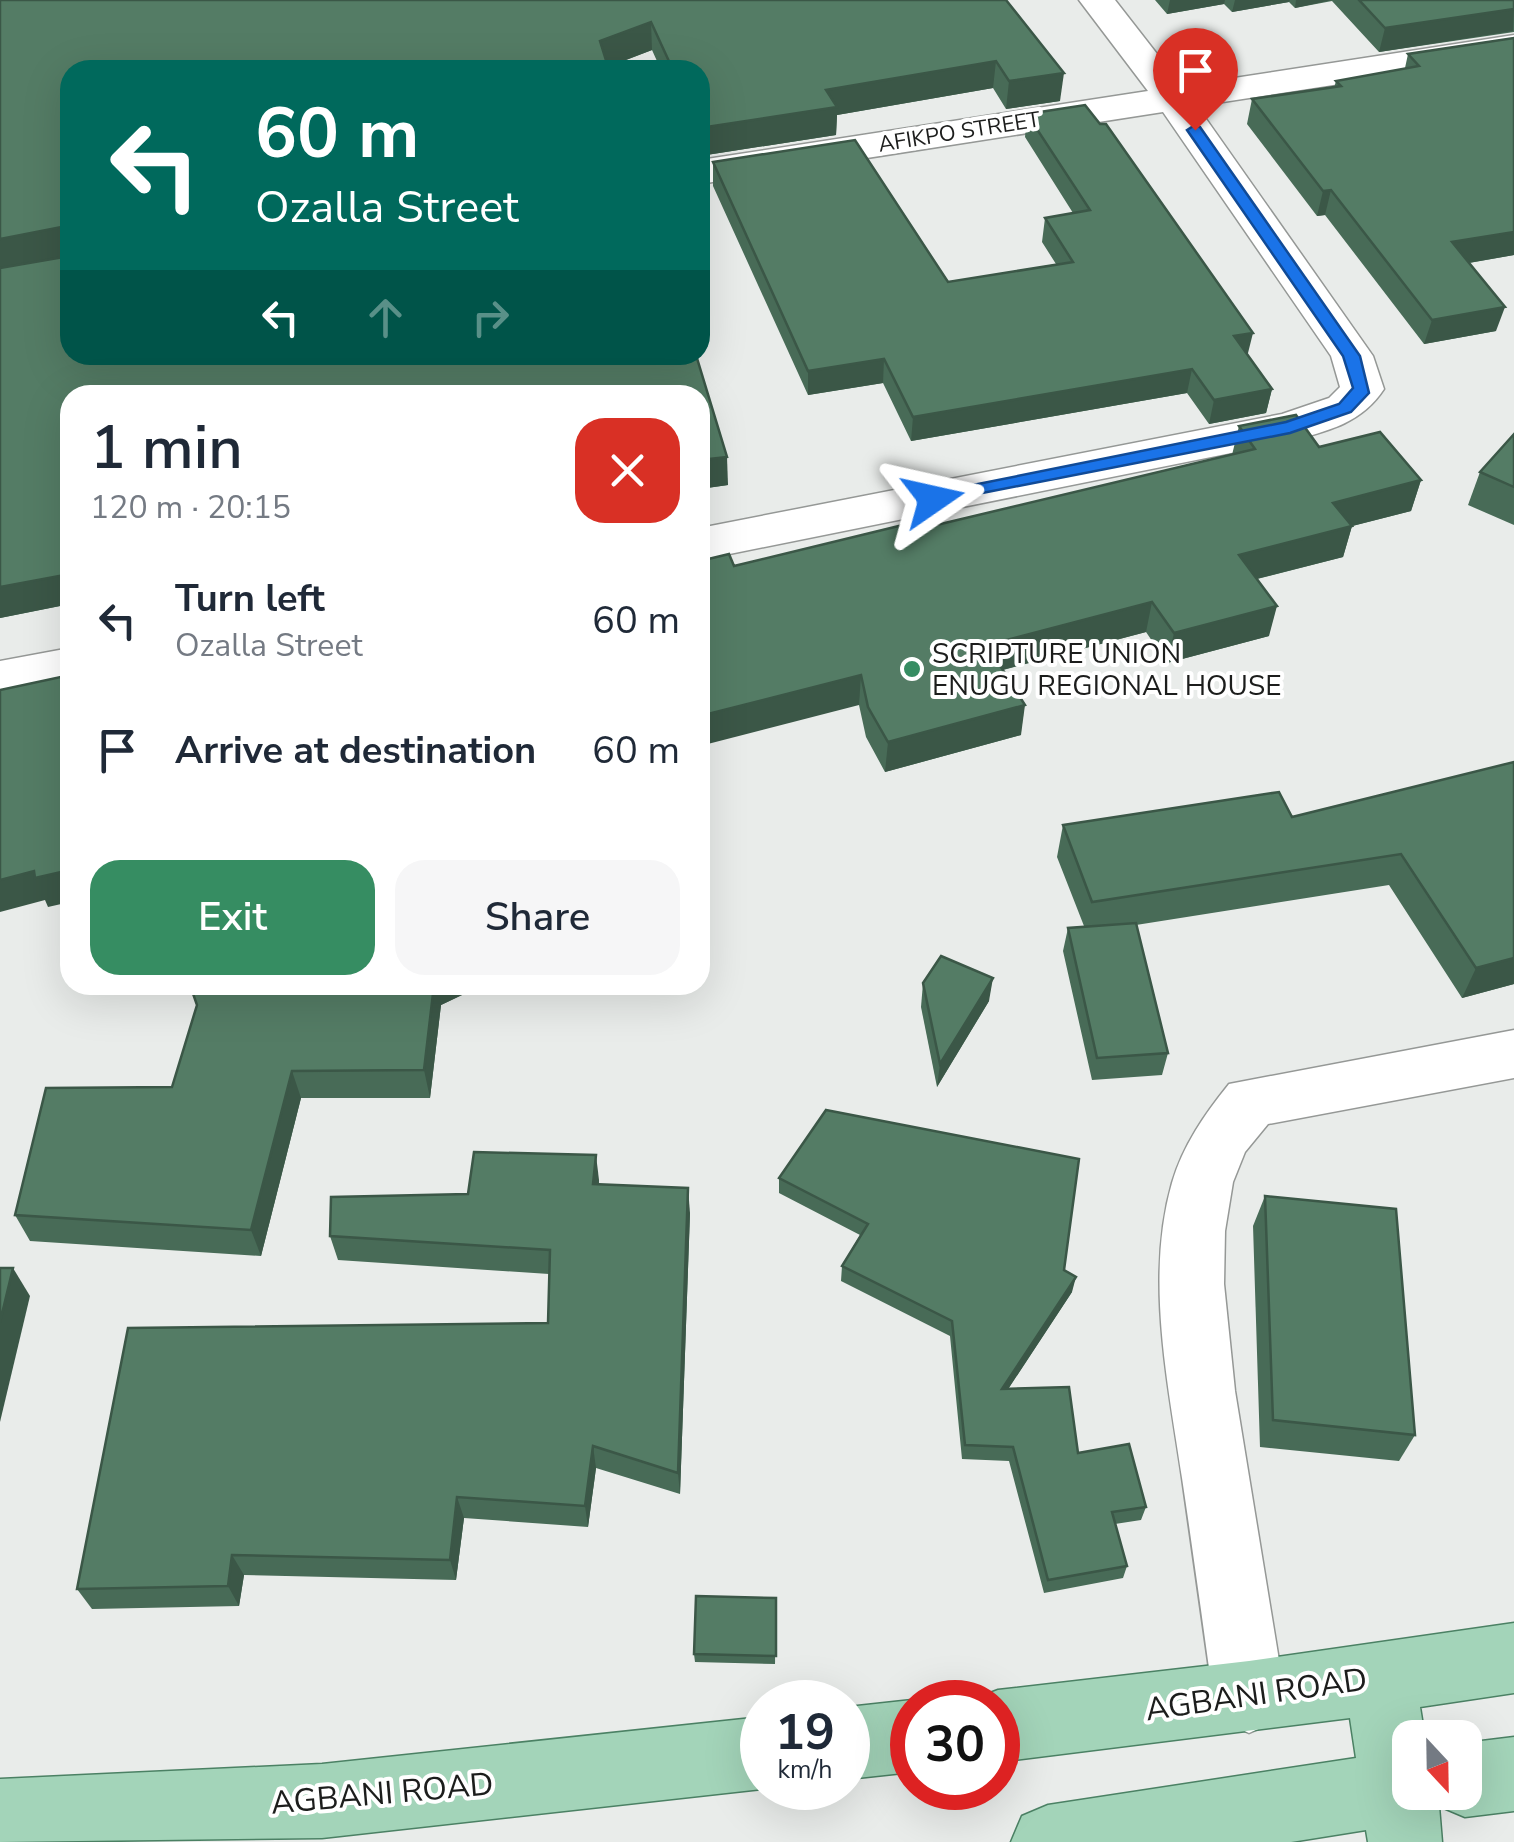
<!DOCTYPE html>
<meta charset="utf-8">
<style>
body{margin:0;font-family:"Nunito Sans",sans-serif;background:#f6f6f7;color:#1f2937;height:100vh;display:flex;flex-direction:column;font-size:38px;white-space:nowrap}
*{box-sizing:border-box;margin:0}
p{font-size:32px;color:#747a83}
.icon{flex:none;width:55px;height:55px;fill:none;stroke:currentColor;stroke-width:2;stroke-linecap:round;stroke-linejoin:round}
.map{position:relative;flex:1;overflow:hidden}
.side{position:absolute;left:60px;top:385px;width:650px;height:610px;display:flex;flex-direction:column;background:#fff;border-radius:30px;box-shadow:0 10px 40px #0002}
.side>*{flex:none}
.banner{position:absolute;left:60px;top:60px;width:650px;height:305px;border-radius:30px;box-shadow:0 10px 40px #0002;background:#00695c;color:#fff;overflow:hidden}
.needle{width:65px;rotate:158deg}
.tools{position:absolute;left:1392px;top:1720px;display:grid;gap:20px}
.tools a{display:grid;place-items:center;width:90px;height:90px;border-radius:20px;background:#fff;box-shadow:0 10px 40px #0002;font-size:50px}
.speed{position:absolute;left:740px;top:1680px;display:flex;gap:20px;font-size:50px;font-weight:700;text-align:center}
.speed>*{display:grid;place-content:center;width:130px;height:130px;border-radius:50%;background:#fff;box-shadow:0 10px 40px #0002;line-height:1}
.speed small{font-size:25px;font-weight:400}
.speed .limit{border:15px solid #d22;background:#fff;color:#111}
.pin{position:absolute;display:grid;place-items:center;width:85px;height:85px;color:#fff;margin:-102px -42px;border-radius:50% 50% 50% 0;rotate:-45deg;box-shadow:0 0 10px #0007}
.pin .icon{rotate:45deg}
.me{position:absolute;width:110px;margin:-55px;rotate:79deg;stroke-linejoin:round;filter:drop-shadow(0 0 8px #0008)}
.turn{display:flex;align-items:center;gap:35px;height:210px;padding:0 30px;font-size:45px}
.turn .icon{width:130px;height:130px;stroke-width:2.5}
.turn b{display:block;font-size:70px;line-height:85px}
.lanes{display:flex;align-items:center;height:95px;padding:0 30px;background:#0003;justify-content:center;gap:50px;direction:ltr}
.lanes .off{opacity:.35}
.round{display:grid;place-items:center;flex:none;width:105px;height:105px;border-radius:30px;background:#f6f6f7}
.overview{display:flex;align-items:center;justify-content:space-between;height:170px;padding:0 30px}
h1{font-size:60px;font-weight:600;line-height:75px}
.action{display:flex;gap:20px;margin-top:auto;padding:20px 30px}
.action a{flex:1;height:115px;border-radius:30px;background:#368d62;color:#fff;font-size:40px;font-weight:600;line-height:115px;text-align:center}
.action a+a{background:#f6f6f7;color:#1f2937}
ul{padding:0;list-style:none}
li{display:flex;align-items:center;gap:30px;height:130px;padding:0 30px}
li div{flex:1}
li b{display:block;font-size:38px}
li em{font-style:normal}
.map>svg:first-child{display:block}
.lines{fill:none;stroke-linecap:round;stroke-linejoin:round}
.minor-casing{stroke:#959896;stroke-width:3}
.major-casing{stroke:#4b8164;stroke-width:3}
.minor{fill:#fff;fill-rule:evenodd}
.major{fill:#a3d4b9;fill-rule:evenodd}
.wall{fill:#486b57}
.shaded-wall{fill:#3b5747}
.building{fill:#547c65;stroke:#3b5747;stroke-width:2.5}
.route{fill:#1a73e8;stroke:#114b97;stroke-width:2.5}
.poi-dot{fill:#368d62;stroke:#fff;stroke-width:4}
.labels{text-anchor:middle;stroke-width:8;stroke-linejoin:round;paint-order:stroke}
.far-street-label{font-size:22px;fill:#1c1d1c;stroke:#fff}
.poi-label{font-size:28px;fill:#1c1d1c;stroke:#fff;text-anchor:start}
.near-street-label{font-size:32px;fill:#1c1d1c;stroke:#fff}
</style>
<div class="map">
<svg width="1514" height="1842" viewBox="0 0 1514 1842">
<rect width="100%" height="100%" fill="#e9ecea"/>
<g class="lines">
<defs>
<g id="minor">
<path d="M1079 0H1115L1182 86 1514 35V57L1197 106 1373 356 1384 389C1362 423 1328 431 1290 441L700 560V528L1282 414 1329 398 1340 387 1331 356 1163 112 700 184V160L1148 91Z"/>
<polygon points="70,648 70,684 0,697 0,661"/>
<path d="M1514 1030V1078L1268 1124 1245 1152 1233 1182 1225 1231 1224 1284 1235 1391 1285 1697 1274 1722 1249 1733 1224 1722 1213 1697C1203 1624 1193 1551 1182 1478 1168 1383 1145 1277 1172 1183 1183 1145 1205 1114 1229 1084Z"/>
</g>
<g id="major">
<polygon points="1514,1623 1514,1693 1420,1707 1425,1738 1410,1738 1410,1792 1465,1792 1465,1743 1514,1737 1514,1811 1465,1817 1439,1806 1442,1842 1368,1842 1366,1830 1291,1842 1011,1842 1022,1816 1048,1805 1356,1758 1350,1718 998,1762 998,1702 972,1700 998,1690 1249,1661"/>
<polygon points="912,1700 918,1702 912,1702 912,1772 848,1779 848,1707"/>
<polygon points="762,1717 762,1788 766,1788 762,1789 322,1838 0,1842 0,1779 322,1764"/>
</g>
</defs>
<use href="#minor" class="minor-casing"/>
<use href="#major" class="major-casing"/>
<use href="#minor" class="minor"/>
<use href="#major" class="major"/>
</g>
<g class="wall">
<polygon points="0,0 1006,0 1060,101 1006,109 993,88 837,115 836,135 700,156 700,70 661,70 652,50 608,67 728,485 700,489 700,395 70,395 70,604 0,618"/>
<polygon points="1155,0 1514,0 1514,32 1379,52 1332,1 1295,8 1289,2 1232,12 1224,4 1167,14"/>
<polygon points="1514,38 1514,255 1469,263 1496,331 1424,344 1325,215 1317,216 1247,124 1252,99 1334,88 1336,81 1405,68 1408,54"/>
<polygon points="1027,114 1248,356 1272,389 1266,413 1209,424 1187,393 911,441 883,383 808,395 713,186 713,162 948,282 1056,264 1042,242 1045,218 1073,213 1025,137"/>
<polygon points="1239,426 1319,447 1421,480 1411,511 1352,526 1343,557 1257,579 1269,636 1167,663 1146,632 1003,670 1021,735 885,772 866,737 859,705 734,566 907,532 1232,455"/>
<polygon points="1514,434 1514,525 1468,505 1480,472"/>
<polygon points="1514,762 1514,984 1462,998 1389,885 1136,925 1168,1053 1162,1075 1092,1080 1063,951 1068,928 1084,926 1057,857 1063,825 1292,817"/>
<polygon points="923,983 989,1001 937,1087 921,1007"/>
<polygon points="190,985 483,985 441,1005 430,1098 301,1098 261,1256 30,1241 15,1215 172,1087 197,1005"/>
<polygon points="779,1178 1064,1270 1072,1292 1008,1389 1078,1453 1146,1507 1141,1520 1115,1524 1127,1566 1123,1578 1044,1593 1009,1461 962,1459 950,1336 841,1281 842,1266 860,1235 779,1193"/>
<polygon points="599,1180 599,1184 690,1213 680,1494 596,1468 588,1527 464,1518 456,1580 244,1575 239,1606 92,1609 77,1589 548,1323 549,1274 338,1260 330,1236"/>
<polygon points="1265,1196 1415,1435 1399,1461 1260,1447 1253,1226"/>
<polygon points="776,1598 775,1664 695,1662 694,1654"/>
</g>
<g class="shaded-wall">
<polygon points="1170,0 1225,0 1224,4 1167,14"/>
<polygon points="1235,0 1290,0 1289,2 1232,12"/>
<polygon points="1296,0 1332,0 1295,8"/>
<polygon points="1514,9 1513,31 1379,52 1385,28"/>
<polygon points="651,22 652,50 602,69 600,41"/>
<polygon points="996,61 993,88 837,115 836,135 700,156 700,128 826,90"/>
<polygon points="1064,73 1060,101 1006,109 1009,81"/>
<polygon points="1331,190 1325,215 1317,216 1323,191"/>
<polygon points="61,227 69,255 0,269 0,239"/>
<polygon points="1514,232 1514,255 1445,267 1452,242"/>
<polygon points="1505,307 1496,331 1424,344 1432,320"/>
<polygon points="1253,333 1247,357 1234,336"/>
<polygon points="884,359 883,383 808,395 808,371"/>
<polygon points="1192,369 1187,393 911,441 913,417"/>
<polygon points="1272,389 1266,413 1209,424 1214,400"/>
<polygon points="727,457 728,485 700,489 700,460"/>
<polygon points="1421,480 1411,511 1325,533 1333,503"/>
<polygon points="1352,526 1343,557 1232,585 1239,555"/>
<polygon points="70,574 70,604 0,618 0,587"/>
<polygon points="1152,602 1146,632 983,675 987,645"/>
<polygon points="1277,606 1269,636 1167,663 1174,633"/>
<polygon points="861,675 859,705 700,746 700,716"/>
<polygon points="1025,705 1021,735 885,772 888,742"/>
<polygon points="70,870 70,902 48,907 45,900 0,912 0,880 34,871"/>
<polygon points="1514,958 1514,984 1462,998 1476,968"/>
<polygon points="993,978 989,1001 937,1087 940,1064"/>
<polygon points="434,985 483,985 441,1005 430,1098 424,1070"/>
<polygon points="292,1071 301,1098 261,1256 251,1230"/>
<polygon points="596,1155 599,1180 596,1209 593,1184"/>
<polygon points="688,1188 690,1213 680,1494 678,1473"/>
<polygon points="13,1268 30,1296 0,1422 0,1322"/>
<polygon points="1076,1277 1072,1292 999,1403 1002,1389"/>
<polygon points="593,1446 596,1468 588,1527 585,1506"/>
<polygon points="457,1497 464,1518 456,1580 450,1560"/>
<polygon points="232,1555 244,1575 239,1606 228,1586"/>
</g>
<g class="building">
<polygon points="0,0 1006,0 1064,73 1009,81 996,61 826,90 837,107 700,128 700,70 673,70 651,22 600,41 609,70 70,70 70,355 696,355 727,457 700,460 700,395 70,395 70,574 0,587 0,268 64,257 65,231 61,227 0,239"/>
<polygon points="1359,0 1514,0 1514,9 1385,28"/>
<polygon points="1514,38 1514,232 1452,242 1505,307 1432,320 1331,190 1323,191 1252,99 1341,86 1336,81 1419,66 1408,54"/>
<polygon points="1085,105 1100,124 1106,124 1253,333 1234,336 1272,389 1214,400 1192,369 913,417 884,359 808,371 713,162 855,140 948,282 1073,262 1045,218 1090,210 1027,114"/>
<polygon points="1296,415 1319,447 1380,432 1421,480 1333,503 1352,526 1239,555 1277,606 1174,633 1152,602 987,645 1025,705 888,742 868,707 861,675 700,716 700,561 729,554 734,566 903,525 907,532 1255,449 1239,426"/>
<polygon points="1514,434 1514,487 1480,472"/>
<polygon points="70,675 70,870 35,878 34,871 0,880 0,690"/>
<polygon points="1514,762 1514,958 1476,968 1401,854 1092,902 1063,825 1279,792 1292,817"/>
<polygon points="1136,923 1168,1053 1097,1058 1068,928"/>
<polygon points="941,956 993,978 940,1064 923,983"/>
<polygon points="190,985 434,985 424,1070 292,1071 251,1230 15,1215 46,1088 172,1087 197,1005"/>
<polygon points="826,1110 1079,1159 1064,1270 1076,1277 1002,1389 1069,1387 1078,1453 1129,1444 1146,1507 1112,1512 1127,1566 1048,1580 1013,1447 965,1445 952,1321 842,1266 868,1224 779,1178"/>
<polygon points="474,1152 596,1155 593,1184 688,1188 678,1473 593,1446 585,1506 457,1497 450,1560 232,1555 228,1586 77,1589 128,1328 548,1323 550,1250 330,1236 331,1197 468,1194"/>
<polygon points="1265,1196 1396,1209 1415,1435 1273,1420"/>
<polygon points="0,1268 13,1268 0,1322"/>
<polygon points="696,1596 776,1598 776,1656 694,1654"/>
</g>
<polygon class="route" points="1195,125 1200,127 1360,356 1369,393 1351,412 1290,433 926,504 923,499 933,493 1286,422 1339,404 1353,388 1343,356 1187,130"/>
<circle class="poi-dot" cx="912" cy="669" r="10"/>
<g class="labels">
<g class="far-street-label">
<text transform="translate(959 131) rotate(-9)" y="8">AFIKPO STREET</text>
</g>
<g class="poi-label">
<text x="932" y="663">SCRIPTURE UNION<tspan x="932" dy="32">ENUGU REGIONAL HOUSE</tspan></text>
</g>
<g class="near-street-label">
<text transform="translate(1256 1694) rotate(-8)" y="11">AGBANI ROAD</text>
<text transform="translate(382 1793) rotate(-5)" y="11">AGBANI ROAD</text>
</g>
</g>
</svg>
<div class="tools">
<a><svg class="needle" viewBox="-14 -14 28 28"><path d="M0-13l5 13h-10z" fill="#e53935"/><path d="M0 13l5-13h-10z" fill="#747a83"/></svg></a>
</div>
<div class="speed"><div>19<small>km/h</small></div><div class="limit">30</div></div>
<div class="pin" style="left:1195px;top:130px;background:#d93025"><svg class="icon" aria-label="arrive" viewBox="0 0 24 24"><path d="M6 21V4h12l-3 4 3 4H6"/></svg></div>
<svg class="me" style="left:933px;top:499px" viewBox="-20 -20 40 40"><path d="M0-17L14 15 0 8-14 15z" fill="#1a73e8" stroke="#fff" stroke-width="4"/></svg>
<div class="banner">
<div class="turn"><svg class="icon" aria-label="left" viewBox="0 0 24 24"><path d="M17 20v-9H6M10 6l-5 5 5 5"/></svg><div><b>60 m</b>Ozalla Street</div></div>
<div class="lanes"><svg class="icon" aria-label="left" viewBox="0 0 24 24"><path d="M17 20v-9H6M10 6l-5 5 5 5"/></svg><svg class="icon off" aria-label="ahead" viewBox="0 0 24 24"><path d="M12 20V5M6 11l6-6 6 6"/></svg><svg class="icon off" aria-label="right" viewBox="0 0 24 24"><path d="M7 20v-9h11M14 6l5 5-5 5"/></svg></div>
</div>
<section class="side">
<div class="overview"><div><h1>1 min</h1><p>120 m · 20:15</p></div><a class="round" style="background:#d93025;color:#fff"><svg class="icon" aria-label="close" viewBox="0 0 24 24"><path d="M6 6l12 12M18 6L6 18"/></svg></a></div>
<ul>
<li><svg class="icon" aria-label="left" viewBox="0 0 24 24"><path d="M17 20v-9H6M10 6l-5 5 5 5"/></svg><div><b>Turn left</b><p>Ozalla Street</p></div><em>60 m</em></li>
<li><svg class="icon" aria-label="arrive" viewBox="0 0 24 24"><path d="M6 21V4h12l-3 4 3 4H6"/></svg><div><b>Arrive at destination</b></div><em>60 m</em></li>
</ul>
<div class="action"><a>Exit</a><a>Share</a></div>
</section>
</div>
